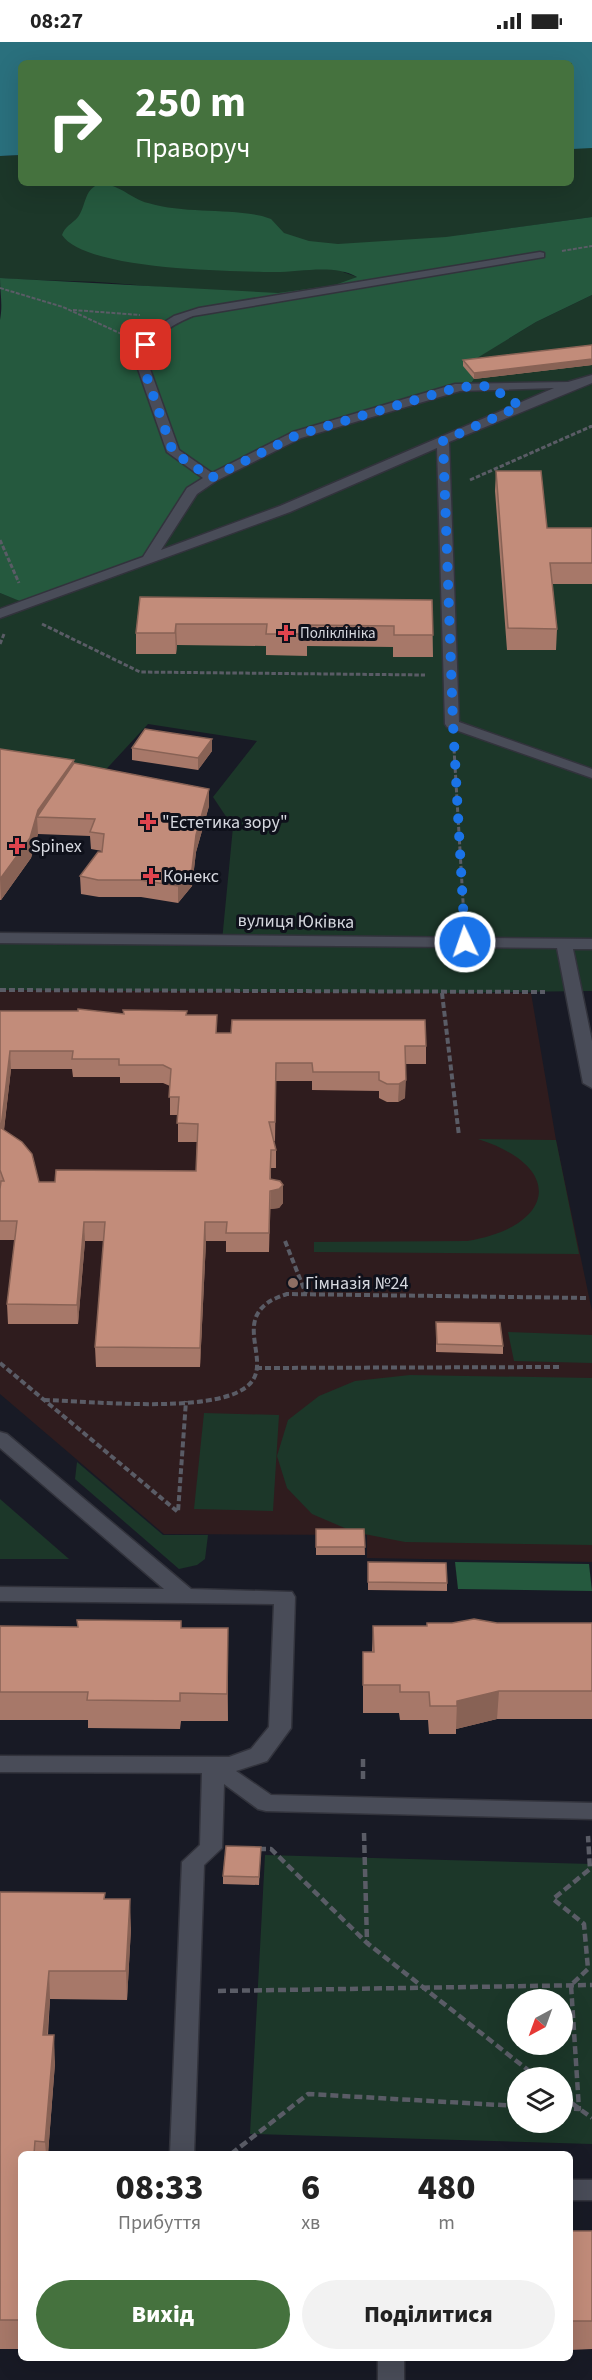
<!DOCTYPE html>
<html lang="uk">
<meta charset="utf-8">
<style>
body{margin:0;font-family:"Source Sans 3",sans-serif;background:#f2f2f2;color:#222;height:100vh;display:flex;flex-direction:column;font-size:22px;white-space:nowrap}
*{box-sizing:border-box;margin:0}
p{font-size:20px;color:#767676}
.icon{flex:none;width:33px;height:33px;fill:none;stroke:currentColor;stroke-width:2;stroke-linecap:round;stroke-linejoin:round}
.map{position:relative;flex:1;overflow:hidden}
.sheet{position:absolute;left:18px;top:2109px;width:555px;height:210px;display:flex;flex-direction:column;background:#fff;border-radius:9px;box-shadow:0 6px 24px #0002}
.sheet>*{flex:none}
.hud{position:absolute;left:18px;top:18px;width:556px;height:126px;border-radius:9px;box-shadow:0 6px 24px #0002;background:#45723e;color:#fff;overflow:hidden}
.needle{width:39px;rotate:221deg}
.tools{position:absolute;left:507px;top:1947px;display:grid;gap:12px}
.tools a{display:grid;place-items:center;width:66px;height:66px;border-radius:50%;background:#fff;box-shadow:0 6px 24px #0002;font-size:30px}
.pin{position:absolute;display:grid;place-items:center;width:51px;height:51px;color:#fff;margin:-26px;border-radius:12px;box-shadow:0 3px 9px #0006}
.me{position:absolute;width:66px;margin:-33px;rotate:357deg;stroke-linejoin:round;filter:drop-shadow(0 0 4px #0008)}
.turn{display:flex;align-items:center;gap:21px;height:126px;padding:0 18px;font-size:27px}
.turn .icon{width:78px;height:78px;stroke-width:2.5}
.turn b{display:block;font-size:42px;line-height:51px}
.eta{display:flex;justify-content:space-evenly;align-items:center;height:102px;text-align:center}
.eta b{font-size:36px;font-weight:800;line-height:42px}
.action{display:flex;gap:12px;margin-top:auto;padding:12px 18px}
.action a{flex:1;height:69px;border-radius:36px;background:#45723e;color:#fff;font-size:24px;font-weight:800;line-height:69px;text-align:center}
.action a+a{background:#f2f2f2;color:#222}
.status{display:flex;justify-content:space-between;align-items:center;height:42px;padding:0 30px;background:#fff;direction:ltr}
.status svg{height:16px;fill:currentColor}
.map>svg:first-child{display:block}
.education{fill:#2f1c1e}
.green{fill:#1c3729;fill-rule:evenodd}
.forest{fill:#25593e}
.water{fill:#2a707d}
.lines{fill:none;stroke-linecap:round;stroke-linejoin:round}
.minor-casing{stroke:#32333c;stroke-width:3}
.path-far3{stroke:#5a5c66;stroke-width:2;stroke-dasharray:4 1.5;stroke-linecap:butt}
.path-far2{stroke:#5a5c66;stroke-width:3;stroke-dasharray:4.5 2;stroke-linecap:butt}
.path-far1{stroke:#5a5c66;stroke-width:4;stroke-dasharray:6 3;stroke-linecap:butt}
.path{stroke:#5a5c66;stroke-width:4.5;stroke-dasharray:8 4;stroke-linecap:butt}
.minor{fill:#494c58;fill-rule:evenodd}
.wall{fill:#a77869;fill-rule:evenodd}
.shaded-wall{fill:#886255}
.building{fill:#c28c7a;stroke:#886255;stroke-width:1.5;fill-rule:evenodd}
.route{stroke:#1a73e8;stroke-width:10;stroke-dasharray:0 18}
.health-dot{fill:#e0444e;stroke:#0f111b;stroke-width:2}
.education-dot{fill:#8d6e63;stroke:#0f111b;stroke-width:2}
.labels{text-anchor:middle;stroke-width:6;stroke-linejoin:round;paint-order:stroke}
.far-poi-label{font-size:15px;fill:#d6d8df;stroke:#0f111b;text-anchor:start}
.poi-label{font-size:18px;fill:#d6d8df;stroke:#0f111b;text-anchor:start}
.street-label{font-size:18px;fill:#d6d8df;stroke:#0f111b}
</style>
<div class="status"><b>08:27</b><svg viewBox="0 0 49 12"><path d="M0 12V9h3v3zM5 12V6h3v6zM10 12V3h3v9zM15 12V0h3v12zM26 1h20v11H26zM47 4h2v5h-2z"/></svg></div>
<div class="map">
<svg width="592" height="2338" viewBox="0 0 592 2338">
<rect width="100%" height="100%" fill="#181a25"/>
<polygon class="education" points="0,948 531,951 556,1098 592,1269 592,1520 367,1516 367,1493 164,1492 0,1352"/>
<g class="green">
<path d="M592 77V175L462 193 343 230 357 235C307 265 183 246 124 242 83 238 41 239 0 236V114L21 113V141H572V78Z"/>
<polygon points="592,253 592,949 442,951 0,948 0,898 222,899 233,785 213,755 257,699 148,682 99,735 0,722 0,551 28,562 184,457 286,398 472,340 474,337 463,324 536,280"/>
<path d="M478 1097 556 1098 579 1212 314 1210V1200L467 1199C553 1185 568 1126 478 1097Z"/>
<polygon points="508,1290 592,1293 592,1321 514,1319"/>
<polygon points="410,1333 592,1336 592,1503 405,1500 354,1490 312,1472 287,1446 277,1414 288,1378 319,1354 355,1339"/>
<polygon points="204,1371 279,1373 273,1469 194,1467"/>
<polygon points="77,1420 163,1493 208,1493 205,1517 197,1523 179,1527 75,1437"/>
<polygon points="0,1457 69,1517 0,1517"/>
<path d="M265 1813 592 1822V2102L250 2092ZM518 1958H562V2002H518ZM518 2036H562V2080H518Z"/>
</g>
<g class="forest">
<path d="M97 143C117 139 129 156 148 161 185 172 225 166 262 174L271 177 284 191 309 199 338 202 446 195 592 175V253L536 280 464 324 474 337 472 340 311 388 200 443 149 516 27 562 0 551V278C3 262 0 252 0 236L278 251 335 243 357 235C333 221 297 231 271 230 228 229 85 228 62 193 65 184 72 182 78 175 86 164 84 149 97 143Z"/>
<polygon points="455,1520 589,1522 592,1549 458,1547"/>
</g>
<polygon class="water" points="0,0 592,0 592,106 572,107 572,21 21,21 21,113 0,114"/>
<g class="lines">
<defs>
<g id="minor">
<path d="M540 210 544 211V215L193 274C168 284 147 298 150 327L179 408 212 431 293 390 455 342 568 340 592 333V341L449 400 459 680 592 727V736L447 685 445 682 437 406 290 470 0 576V567L143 515 187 446 203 436 167 410 138 327 137 316 140 306 155 286 174 274 199 266ZM554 346 280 464 161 508 197 452 216 439 301 396 460 349Z"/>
<polygon points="0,891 592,897 592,907 573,907 592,999 592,1046 583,1041 557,906 0,901"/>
<polygon points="0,1390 7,1392 191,1547 292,1550 295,1555 291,1686 267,1719 236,1729 271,1753 592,1761 592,1777 266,1769 258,1767 224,1742 222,1806 204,1823 194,2112 170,2112 182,1820 200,1803 202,1731 0,1730 0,1714 229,1715 251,1707 269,1685 274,1562 0,1559 0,1545 164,1547 0,1406"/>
<rect x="570" y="2138" width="22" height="20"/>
<rect x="378" y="2316" width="26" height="22"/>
</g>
</defs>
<use href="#minor" class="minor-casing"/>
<g class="path-far3">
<polyline points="562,209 592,204"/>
<polyline points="0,246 63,265 126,294"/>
<polyline points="73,268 140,273"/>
<polyline points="589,385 592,384"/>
</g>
<g class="path-far2">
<polyline points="470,438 592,384"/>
<polyline points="0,498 19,541"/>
<polyline points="42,582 140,630 425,633"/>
<polyline points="0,602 4,592"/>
<polyline points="454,707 464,876"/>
</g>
<g class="path-far1">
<polyline points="0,948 545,950"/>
<polyline points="442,951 459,1094"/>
<polyline points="285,1199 306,1252"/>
<polyline points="0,1321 178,1470 186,1359"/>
<polyline points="256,1326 559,1325"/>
<path d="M44 1358C91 1359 208 1372 245 1346 280 1322 221 1272 287 1252L589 1256"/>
</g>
<g class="path">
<polyline points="363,1717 363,1738"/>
<polyline points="364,1791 367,1900"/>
<polyline points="258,1807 271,1807 367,1901 538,2036"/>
<polyline points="218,1949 592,1943"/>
<polyline points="562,2054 592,2076"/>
<polyline points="562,2066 579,2067 571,1943 588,1927 584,1882 553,1857 590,1827 588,1794"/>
<polyline points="231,2112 308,2052 518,2064"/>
</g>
<use href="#minor" class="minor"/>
</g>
<g class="wall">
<polygon points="592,303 592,323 474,337 463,324 463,318"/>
<polygon points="496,429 547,486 592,486 592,542 552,542 557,587 556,608 507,608 495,449"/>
<polygon points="140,555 432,558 433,615 393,615 393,605 307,604 307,614 266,613 266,604 177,603 176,612 136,612 136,591"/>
<polygon points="212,697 212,709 198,728 132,718 132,706"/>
<polygon points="0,707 74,718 74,721 209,747 209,764 196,810 192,844 178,861 141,855 99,855 81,852 80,834 102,809 91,807 90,794 38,792 31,816 1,858 0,858"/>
<path d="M0 969 124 972 187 969V973L217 991 426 1004V1022H405V1056L398 1060H387L379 1056V1049L312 1048V1039H276L275 1099H274L276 1108V1126H271V1137L283 1161 279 1166 270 1167 269 1210H226V1199H206L200 1325H96L95 1305 104 1199H85L78 1282H8L7 1262 15 1198H0ZM11 1027H72L73 1035H120V1041H163L170 1044V1073H178V1100H197L196 1129 55 1140H39L4 1088Z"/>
<polygon points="436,1280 503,1304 503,1312 436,1310"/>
<polygon points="316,1487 364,1487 365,1513 316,1513"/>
<polygon points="368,1520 447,1541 447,1549 368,1548"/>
<polygon points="77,1578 181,1586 228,1586 228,1679 181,1679 180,1687 88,1686 88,1678 0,1678 0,1584 78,1585"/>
<polygon points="497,1581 592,1581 592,1679 592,1677 497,1677 456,1687 456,1692 429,1692 428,1678 400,1678 399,1671 363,1671 363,1610 372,1610 373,1584 427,1584"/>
<polygon points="261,1805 259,1843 223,1842 223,1834"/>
<polygon points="0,1850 105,1857 131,1886 127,1958 50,1957 48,1993 55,2021 48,2112 21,2112 21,2307 0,2307"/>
<polygon points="570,2189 592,2189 592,2307 570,2308"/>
</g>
<g class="shaded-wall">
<polygon points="592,317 592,323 474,337 474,331"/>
<polygon points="176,582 177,603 176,612 175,591"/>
<polygon points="212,697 212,709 198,728 198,716"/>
<polygon points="74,718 75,738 37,775 38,792 31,816 1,858 0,837 38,768"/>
<polygon points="209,747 209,764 196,810 192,844 178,861 178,844 196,793"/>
<polygon points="10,1009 11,1027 2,1104 1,1086"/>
<polygon points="406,1038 405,1056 398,1060 399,1042"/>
<polygon points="283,1143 283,1161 279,1166 270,1167 269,1210 271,1149"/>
<polygon points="84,1180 85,1199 78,1282 77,1263"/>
<polygon points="205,1180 206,1199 200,1325 200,1306"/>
<polygon points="228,1586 228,1679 227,1652"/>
<polygon points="499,1649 497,1677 456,1687 457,1659"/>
<polygon points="130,1857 131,1886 127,1958 126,1929"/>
<polygon points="49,1929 50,1957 45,2021 43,1993"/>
<polygon points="54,1993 55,2021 48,2112 46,2112 45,2100"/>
</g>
<g class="building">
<polygon points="592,303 592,317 474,331 463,318"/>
<polygon points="496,429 541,429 547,486 592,486 592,521 550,521 557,587 508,586"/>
<polygon points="140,555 432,558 433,593 394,593 394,584 307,583 307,592 266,592 267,582 176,582 175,591 136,591"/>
<polygon points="145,687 212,697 198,716 132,706"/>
<polygon points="0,707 74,718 38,768 30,796 0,837"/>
<polygon points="74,721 209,747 196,793 192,827 178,844 140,838 98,838 80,834 98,810 102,810 104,792 90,790 95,777 37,775"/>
<path d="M78 967 124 972 123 968 187 969 186 973H217L216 991H231L232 978H425L426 1004H405L406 1038 399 1042H387L379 1038V1030H313L312 1021H276L275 1080H269L276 1108H271L270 1137 280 1139 283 1143 279 1147 270 1149 269 1191H226L227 1180H205L200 1306 95 1305 105 1180H84L77 1263 7 1262 17 1179H0V1147L1 1139H4L0 1128V969H78ZM10 1009H73L72 1017H119V1023H163L171 1027 169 1055H179L177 1081 198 1082 196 1129 56 1128 55 1140H39L32 1112 22 1100 1 1086Z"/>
<polygon points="436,1280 500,1281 503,1304 437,1302"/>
<polygon points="316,1487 364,1487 365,1505 316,1505"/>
<polygon points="368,1520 446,1521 447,1541 368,1540"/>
<polygon points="474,1577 497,1581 592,1581 592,1649 499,1649 457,1659 457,1664 430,1664 429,1650 400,1650 400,1643 363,1643 363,1610 374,1610 373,1584 427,1584 427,1581 452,1581"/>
<polygon points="77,1578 181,1579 181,1586 228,1586 227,1652 180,1651 180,1659 87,1658 88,1650 0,1650 0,1584 78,1585"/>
<polygon points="226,1804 261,1805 259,1835 223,1834"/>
<polygon points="0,1850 105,1851 104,1857 130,1857 126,1929 49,1929 43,1993 54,1993 45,2100 35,2099 34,2112 21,2112 21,2278 0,2278"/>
<rect x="570" y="2189" width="22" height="90"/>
</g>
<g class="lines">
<polyline class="route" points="146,303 141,313 144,327 173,410 211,436 297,393 459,345 489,344 520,364 443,399 453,682 465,900"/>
</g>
<g class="health-dot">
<path d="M283 582h6v6h6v6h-6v6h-6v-6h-6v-6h6z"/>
<path d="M145 771h6v6h6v6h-6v6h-6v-6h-6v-6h6z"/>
<path d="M14 795h6v6h6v6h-6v6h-6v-6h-6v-6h6z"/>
<path d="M148 825h6v6h6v6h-6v6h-6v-6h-6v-6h6z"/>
</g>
<circle class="education-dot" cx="293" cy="1241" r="6"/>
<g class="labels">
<g class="far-poi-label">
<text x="300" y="596">Поліклініка</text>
</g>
<g class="poi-label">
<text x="162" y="786">"Естетика зору"</text>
<text x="31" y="810">Spinex</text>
<text x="163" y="840">Конекс</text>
<text x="305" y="1247">Гімназія №24</text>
</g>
<g class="street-label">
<text transform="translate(296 879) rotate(1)" y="6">вулиця Юківка</text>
</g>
</g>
</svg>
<div class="tools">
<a><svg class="needle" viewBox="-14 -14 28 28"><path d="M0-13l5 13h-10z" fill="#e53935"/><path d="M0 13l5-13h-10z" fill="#767676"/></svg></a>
<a><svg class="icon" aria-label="layers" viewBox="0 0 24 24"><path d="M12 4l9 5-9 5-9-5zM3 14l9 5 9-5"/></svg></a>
</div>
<div class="pin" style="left:146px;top:303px;background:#d93025"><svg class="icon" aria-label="arrive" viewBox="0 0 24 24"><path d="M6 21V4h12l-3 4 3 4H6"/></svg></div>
<svg class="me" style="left:465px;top:900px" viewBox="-20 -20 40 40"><circle r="17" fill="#1a73e8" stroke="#fff" stroke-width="3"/><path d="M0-11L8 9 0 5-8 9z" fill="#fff"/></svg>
<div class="hud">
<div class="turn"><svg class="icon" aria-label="right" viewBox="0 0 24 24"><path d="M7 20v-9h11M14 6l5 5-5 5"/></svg><div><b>250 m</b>Праворуч</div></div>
</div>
<section class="sheet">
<div class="eta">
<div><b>08:33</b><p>Прибуття</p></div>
<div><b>6</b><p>хв</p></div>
<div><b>480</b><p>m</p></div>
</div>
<div class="action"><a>Вихід</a><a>Поділитися</a></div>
</section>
</div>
